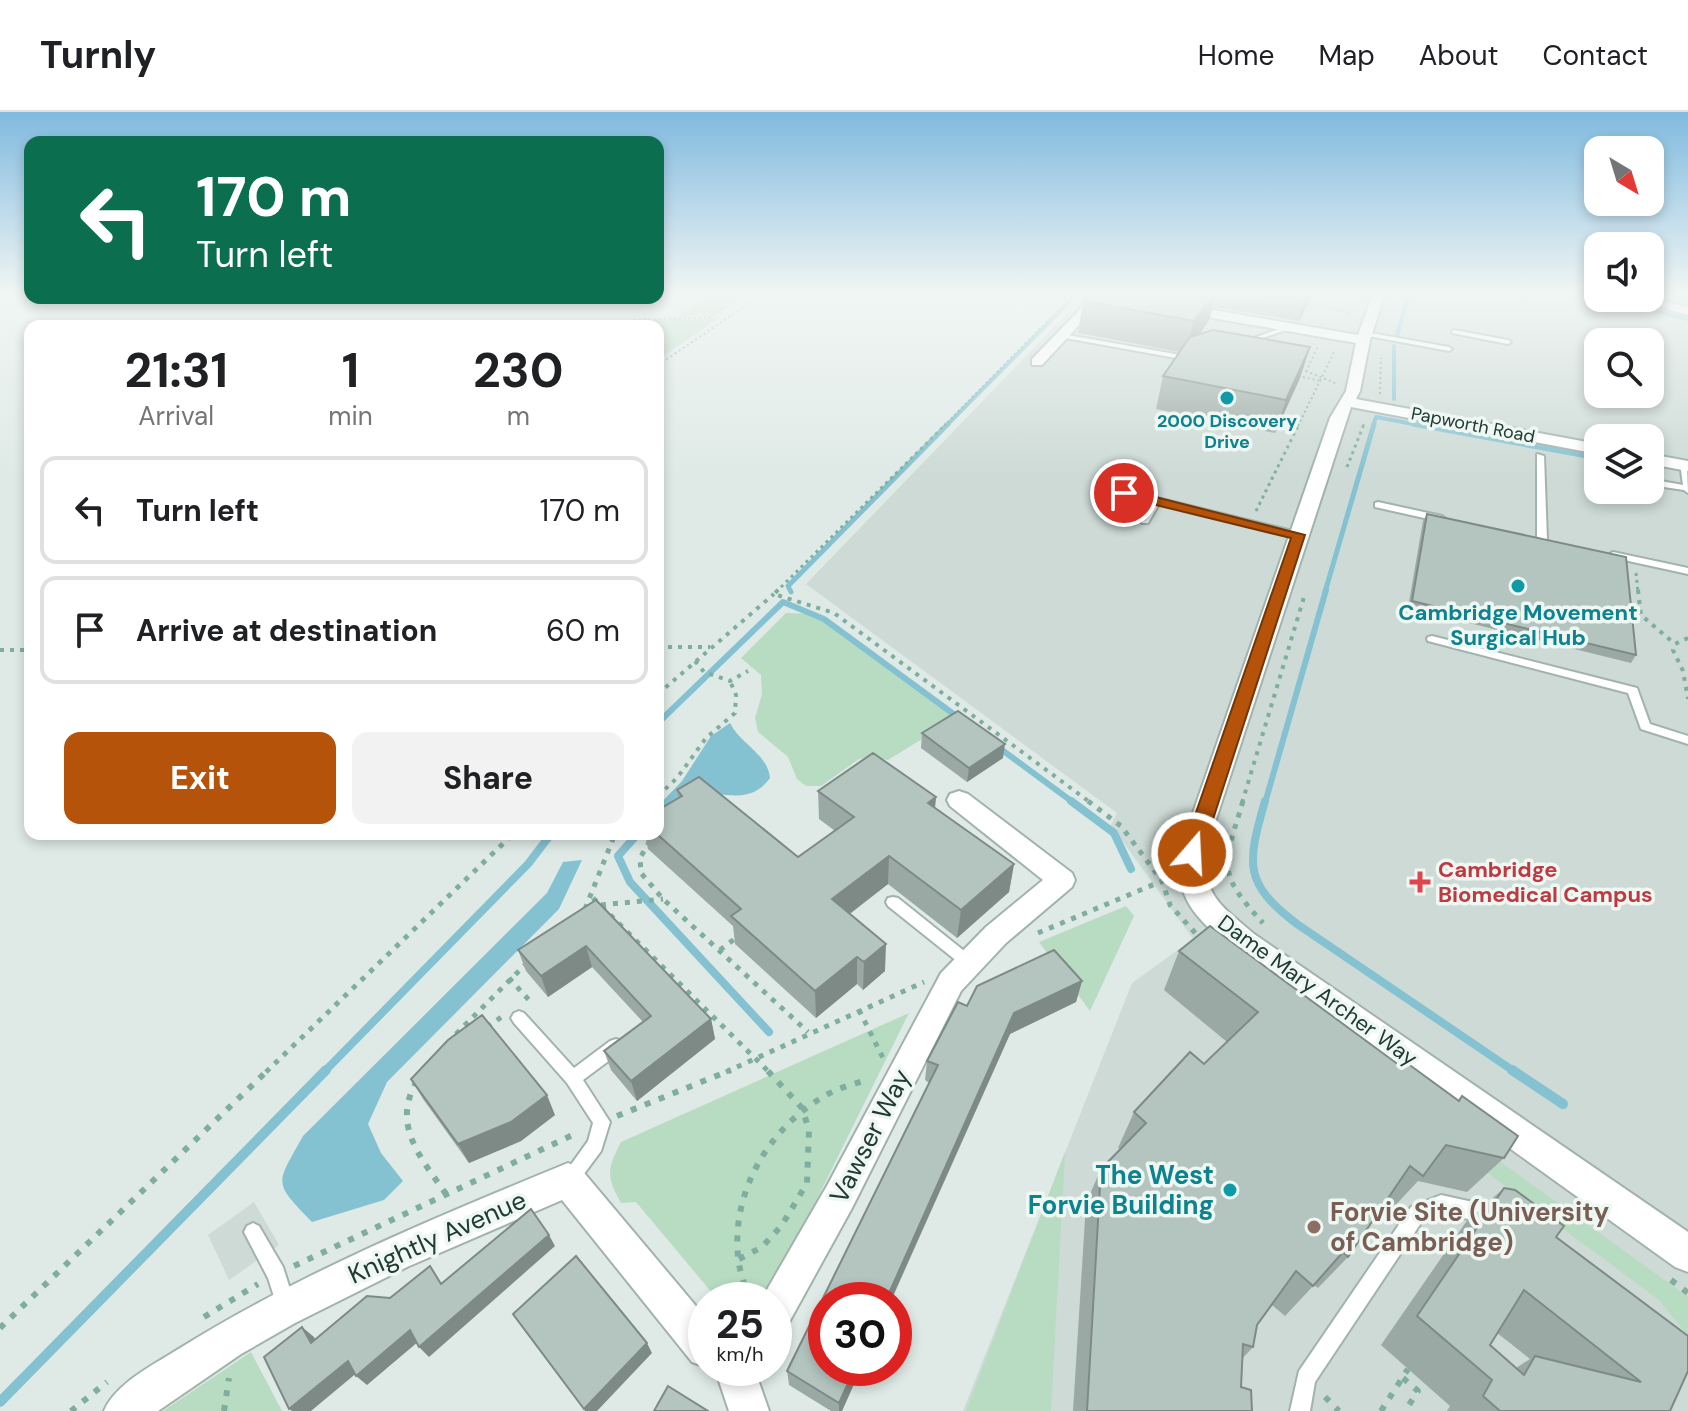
<!DOCTYPE html>
<style>
body{margin:0;font-family:"DM Sans",sans-serif;background:#f2f2f2;color:#202124;height:100vh;display:flex;flex-direction:column;font-size:30px;white-space:nowrap}
*{box-sizing:border-box;margin:0}
p{font-size:26px;color:#757577}
.icon{flex:none;width:44px;height:44px;fill:none;stroke:currentColor;stroke-width:2;stroke-linecap:round;stroke-linejoin:round}
.map{position:relative;flex:1;overflow:hidden}
.details{position:absolute;left:24px;top:208px;width:640px;height:520px;display:flex;flex-direction:column;background:#fff;border-radius:16px;box-shadow:0 4px 12px #0003}
.details>*{flex:none}
.hud{position:absolute;left:24px;top:24px;width:640px;height:168px;border-radius:16px;box-shadow:0 4px 12px #0003;background:#0b6e4f;color:#fff;overflow:hidden}
.needle{width:52px;rotate:142deg}
.controls{position:absolute;left:1584px;top:24px;display:grid;gap:16px}
.controls a{display:grid;place-items:center;width:80px;height:80px;border-radius:16px;background:#fff;box-shadow:0 4px 12px #0003;font-size:40px}
.speed{position:absolute;left:688px;top:1170px;display:flex;gap:16px;font-size:40px;font-weight:700;text-align:center}
.speed>*{display:grid;place-content:center;width:104px;height:104px;border-radius:50%;background:#fff;box-shadow:0 4px 12px #0003;line-height:1}
.speed small{font-size:20px;font-weight:400}
.speed .limit{border:12px solid #d22;background:#fff;color:#111}
.pin{position:absolute;display:grid;place-items:center;width:68px;height:68px;color:#fff;margin:-34px;border:4px solid #fff;border-radius:50%;box-shadow:0 2px 8px #0007}
.me{position:absolute;width:88px;margin:-44px;rotate:19deg;stroke-linejoin:round;filter:drop-shadow(0 0 6px #0008)}
.turn{display:flex;align-items:center;gap:28px;height:168px;padding:0 40px;font-size:36px}
.turn .icon{width:104px;height:104px;stroke-width:2.5}
.turn b{display:block;font-size:56px;line-height:68px}
.eta{display:flex;justify-content:space-evenly;align-items:center;height:136px;text-align:center}
.eta b{font-size:48px;font-weight:700;line-height:56px}
.primary-button{display:flex;gap:16px;margin-top:auto;padding:16px 40px}
.primary-button a{flex:1;height:92px;border-radius:16px;background:#b45309;color:#fff;font-size:32px;font-weight:700;line-height:92px;text-align:center}
.primary-button a+a{background:#f2f2f2;color:#202124}
ul{padding:0;list-style:none}
li{display:flex;align-items:center;gap:24px;height:108px;margin:0 16px 12px;padding:0 24px;border:4px solid #e0e0e0;border-radius:16px}
li div{flex:1}
li b{display:block;font-size:30px}
li em{font-style:normal}
header{display:flex;align-items:center;gap:48px;box-sizing:border-box;height:112px;padding:0 40px;background:#fff;border-bottom:2px solid #e0e0e0}
header strong{font-size:38px}
nav{display:flex;gap:44px;margin-inline-start:auto;font-size:28px}
.map>svg:first-child{display:block}
.built{fill:#cddad5;fill-rule:evenodd}
.green{fill:#b7dcc2}
.water{fill:#85c2d1}
.lines{fill:none;stroke-linecap:round;stroke-linejoin:round}
.stream-far4{stroke:#85c2d1;stroke-width:4}
.stream-far3{stroke:#85c2d1;stroke-width:5}
.stream-far2{stroke:#85c2d1;stroke-width:6}
.stream-far1{stroke:#85c2d1;stroke-width:8}
.stream{stroke:#85c2d1;stroke-width:10}
.service-casing{stroke:#a2b2ad;stroke-width:4}
.minor-casing{stroke:#a2b2ad;stroke-width:4}
.path-far4{stroke:#7faea1;stroke-width:2;stroke-dasharray:2 3;stroke-linecap:butt}
.path-far3{stroke:#7faea1;stroke-width:3;stroke-dasharray:3 4;stroke-linecap:butt}
.path-far2{stroke:#7faea1;stroke-width:4;stroke-dasharray:4 6;stroke-linecap:butt}
.path-far1{stroke:#7faea1;stroke-width:5;stroke-dasharray:5 7;stroke-linecap:butt}
.path{stroke:#7faea1;stroke-width:6;stroke-dasharray:6 9;stroke-linecap:butt}
.service{fill:#fff;fill-rule:evenodd}
.minor{fill:#fff;fill-rule:evenodd}
.wall{fill:#9ba9a4;fill-rule:evenodd}
.shaded-wall{fill:#7e8a86}
.building{fill:#b4c5bf;stroke:#7e8a86;stroke-width:2;fill-rule:evenodd}
.route{fill:#b45309;stroke:#753606;stroke-width:2}
.culture-dot{fill:#0f9aa8;stroke:#eff7f3;stroke-width:3}
.health-dot{fill:#e0444e;stroke:#eff7f3;stroke-width:3}
.education-dot{fill:#8d6e63;stroke:#eff7f3;stroke-width:3}
.labels{text-anchor:middle;stroke-width:7;stroke-linejoin:round;paint-order:stroke}
.far-culture-label{font-size:18px;font-weight:bold;fill:#0d838f;stroke:#eff7f3}
.far-street-label{font-size:18px;fill:#203a34;stroke:#eff7f3}
.culture-label{font-size:22px;font-weight:bold;fill:#0d838f;stroke:#eff7f3}
.health-label{font-size:22px;font-weight:bold;fill:#be3a42;stroke:#eff7f3;text-anchor:start}
.street-label{font-size:22px;fill:#203a34;stroke:#eff7f3}
.near-street-label{font-size:26px;fill:#203a34;stroke:#eff7f3}
.near-culture-label{font-size:26px;font-weight:bold;fill:#0d838f;stroke:#eff7f3;text-anchor:end}
.near-education-label{font-size:26px;font-weight:bold;fill:#785e54;stroke:#eff7f3;text-anchor:start}
</style>
<header>
<strong>Turnly</strong>
<nav><a>Home</a><a>Map</a><a>About</a><a>Contact</a></nav>
</header>
<div class="map">
<svg width="1688" height="1299" viewBox="0 0 1688 1299">
<rect width="100%" height="100%" fill="#dfeae6"/>
<g class="built">
<path d="M1086 182H1598V186H1650V182H1688V1299H963L1132 871 1193 827 1111 713 1117 701 806 472ZM1598 230H1650V282H1598ZM1598 326H1650V378H1598Z"/>
<polygon points="254,1090 279,1133 229,1168 208,1123"/>
</g>
<g class="green">
<polygon points="712,182 747,182 720,200 677,205"/>
<polygon points="719,206 658,248 658,214 622,214 638,208"/>
<polygon points="786,501 813,502 958,605 888,648 874,645 859,647 821,674 806,674 797,667 788,645 758,620 755,606 762,582 761,563 741,546"/>
<polygon points="1126,794 1134,804 1090,899 1039,830"/>
<path d="M909 901 767 1188H714L713 1182 636 1090 621 1091C606 1064 607 1057 621 1030Z"/>
<polygon points="1065,1040 1051,1299 966,1299"/>
<polygon points="1494,1045 1688,1185 1688,1224 1659,1188 1484,1058"/>
<polygon points="251,1240 282,1299 163,1299"/>
</g>
<g class="water">
<path d="M730 611C740 632 768 642 770 666 752 691 727 683 700 679L658 710V694L682 669 711 624Z"/>
<path d="M582 748 559 797 387 970 368 1012 381 1041 403 1069 384 1088 312 1110C272 1069 276 1073 303 1024L547 781 563 750Z"/>
</g>
<g class="lines">
<g class="stream-far4">
<polyline points="1584,182 1598,185"/>
<polyline points="1601,186 1688,207"/>
<polyline points="1397,223 1409,182"/>
<polyline points="1394,234 1394,287"/>
<polyline points="946,314 1077,182"/>
<polyline points="1373,314 1376,305 1424,314"/>
</g>
<g class="stream-far3">
<polyline points="1413,312 1598,346"/>
<polyline points="791,480 788,474 948,312"/>
<polyline points="1325,480 1374,312"/>
</g>
<g class="stream-far2">
<polyline points="658,611 783,490 824,507 959,606"/>
<polyline points="998,635 1074,691"/>
<polyline points="1265,691 1326,478"/>
</g>
<g class="stream-far1">
<polyline points="1071,689 1114,721 1131,757"/>
<path d="M1265 689C1247 752 1243 771 1297 812L1515 960"/>
<polyline points="634,726 618,744 630,770 769,920"/>
<polyline points="324,960 528,752 551,722"/>
</g>
<g class="stream">
<polyline points="1512,958 1563,992"/>
<polyline points="0,1290 326,958"/>
</g>
<defs>
<g id="service">
<polygon points="1290,213 1293,215 1292,216 1245,232 1240,231"/>
<polygon points="1454,218 1508,228 1511,230 1508,232 1452,221 1452,219"/>
<polygon points="1365,220 1449,235 1452,237 1449,239 1363,223 1363,221"/>
<polygon points="1062,222 1192,245 1195,247 1192,249 1060,225 1059,224"/>
<polygon points="1537,342 1544,344 1547,428 1542,431 1537,428"/>
<polygon points="1680,351 1687,353 1688,381 1684,378 1650,373 1650,367 1683,373"/>
<polygon points="1124,378 1301,421 1303,423 1298,426 1159,392 1148,411 1142,411 1141,409 1152,390 1121,383 1121,379"/>
<polygon points="1378,390 1442,404 1446,407 1442,410 1375,395 1375,391"/>
<polygon points="1613,440 1688,456 1688,462 1610,445 1608,443"/>
<polygon points="1432,524 1637,576 1650,612 1688,624 1688,632 1641,617 1628,581 1428,529 1427,527 1428,525"/>
<polygon points="893,785 898,786 973,846 975,850 973,854 968,856 963,854 888,794 886,790 888,786"/>
<polygon points="519,899 524,901 574,956 610,929 616,927 622,929 624,934 622,939 583,968 610,1010 601,1039 575,1074 569,1077 563,1074 560,1068 588,1029 593,1011 567,971 514,911 511,906 514,901"/>
<polygon points="1441,1083 1491,1094 1497,1097 1500,1103 1497,1109 1491,1112 1441,1101 1423,1108 1315,1270 1310,1299 1290,1299 1299,1259 1411,1095"/>
<polygon points="253,1111 259,1114 283,1155 295,1193 293,1200 286,1202 279,1200 268,1166 244,1120 247,1114"/>
</g>
<g id="minor">
<polygon points="1095,182 1108,182 1042,253 1032,253 1032,247"/>
<path d="M1373 182H1385L1370 228 1360 279 1356 287 1598 332V342L1351 295 1205 741C1204 786 1223 795 1254 822L1688 1120V1160L1675 1155 1234 838C1199 808 1176 791 1179 741L1330 306 1346 279 1356 231 1178 200 1172 196 1178 192 1358 223Z"/>
<polygon points="1629,186 1650,186 1688,195 1688,203"/>
<polygon points="1650,342 1688,349 1688,359 1650,352"/>
<polygon points="959,679 968,682 1072,761 1075,768 1072,775 1006,831 961,879 852,1096 787,1214 774,1220 774,1188 761,1188 828,1072 941,861 986,815 1043,768 950,694 947,688 950,682"/>
<path d="M568 1051 580 1056 706 1206V1255L692 1250 562 1088 407 1155 295 1211 241 1242 158 1299H104C115 1272 153 1253 177 1238 300 1161 434 1106 568 1051Z"/>
<polygon points="720,1256 754,1256 769,1299 729,1299 717,1263"/>
</g>
</defs>
<use href="#service" class="service-casing"/>
<use href="#minor" class="minor-casing"/>
<g class="path-far4">
<polyline points="1308,192 1352,201"/>
<polyline points="620,214 634,208 710,205 750,182"/>
<polyline points="658,253 763,182"/>
<polyline points="1301,257 1335,271"/>
<polyline points="1306,260 1317,236"/>
<polyline points="1298,264 1321,269"/>
<polyline points="1380,282 1381,246"/>
<polyline points="944,314 1074,182"/>
<polyline points="1298,314 1335,238"/>
<polyline points="1363,314 1364,311"/>
</g>
<g class="path-far3">
<polyline points="1347,355 1364,312"/>
<polyline points="1256,399 1299,312"/>
<polyline points="1636,461 1638,480"/>
<polyline points="776,480 946,312"/>
</g>
<g class="path-far2">
<polyline points="778,478 774,482 834,501 1091,691"/>
<polyline points="1638,478 1641,503 1675,532"/>
<polyline points="1688,526 1675,532 1673,538 1683,559 1688,587"/>
<polyline points="658,535 710,535"/>
<polyline points="0,538 30,538"/>
<polyline points="695,549 704,560 730,569 748,559"/>
<polyline points="658,582 774,482"/>
<polyline points="658,684 677,666 706,626 735,601 736,583 730,569"/>
<polyline points="1242,691 1304,485"/>
</g>
<g class="path-far1">
<polyline points="1088,689 1121,714 1162,769 1170,793 1198,824"/>
<path d="M1243 689C1224 753 1215 759 1263 811"/>
<polyline points="650,729 640,746 641,761 663,787 808,920"/>
<polyline points="593,786 769,960"/>
<polyline points="601,793 663,787"/>
<polyline points="585,797 615,722"/>
<polyline points="1038,821 1162,769 1169,763"/>
<polyline points="720,838 737,825"/>
<polyline points="509,866 529,888"/>
<polyline points="859,898 883,946"/>
<polyline points="487,915 503,904"/>
<polyline points="456,922 526,852"/>
<polyline points="266,960 513,722"/>
<polyline points="726,960 924,870"/>
</g>
<g class="path">
<path d="M417 969C390 1014 423 1048 448 1085"/>
<polyline points="617,1004 731,958"/>
<polyline points="739,1147 762,1135 782,1113 807,1071 809,1018 802,996 767,958"/>
<polyline points="294,1154 579,1020"/>
<polyline points="1671,1168 1688,1181"/>
<path d="M749 1188C746 1176 741 1164 739 1152 728 1081 771 1010 834 979 845 974 858 971 869 967"/>
<polyline points="204,1205 258,1172"/>
<polyline points="0,1216 268,958"/>
<polyline points="1403,1266 1418,1279 1405,1299"/>
<polyline points="1325,1285 1339,1299"/>
<polyline points="71,1299 107,1270"/>
<polyline points="224,1299 229,1266"/>
<polyline points="1381,1299 1408,1257"/>
</g>
<use href="#service" class="service"/>
<use href="#minor" class="minor"/>
</g>
<g class="wall">
<polygon points="1091,182 1313,182 1299,209 1213,195 1209,208 1200,222 1310,235 1300,266 1275,321 1156,297 1163,264 1180,240 1078,221 1083,189"/>
<polygon points="1427,402 1636,543 1631,551 1408,496 1423,409"/>
<polygon points="922,621 1003,646 967,670 921,636"/>
<polygon points="677,678 798,745 835,719 819,707 818,679 936,685 935,696 1014,752 1009,780 957,826 888,772 850,802 885,859 863,878 857,872 816,906 735,832 733,814 648,737 645,722 658,722 678,686"/>
<polygon points="596,788 711,907 715,927 637,989 611,958 604,939 643,910 592,855 548,885 526,859 518,838"/>
<polygon points="1179,839 1403,956 1458,988 1462,984 1504,1046 1467,1080 1418,1069 1391,1098 1384,1092 1348,1145 1318,1176 1314,1173 1285,1204 1272,1193 1257,1213 1253,1235 1242,1247 1241,1275 1252,1299 1073,1299 1086,1091 1101,1057 1120,1037 1118,1036 1134,1000 1204,952 1227,930 1164,878"/>
<polygon points="1082,869 1076,890 1010,922 842,1299 831,1299 789,1273 787,1259 929,971 925,968 927,949 967,894"/>
<polygon points="411,967 555,1003 521,1029 469,1051 423,987"/>
<path d="M1504 1076 1556 1125 1670 1299H1447L1450 1294 1381 1233 1466 1110ZM1497 1221 1510 1231 1530 1247 1516 1256 1490 1233Z"/>
</g>
<g class="shaded-wall">
<polygon points="1214,182 1216,182 1209,208 1186,241 1194,209"/>
<polygon points="1308,182 1313,182 1299,209 1305,188"/>
<polygon points="1310,235 1300,266 1275,321 1286,288"/>
<polygon points="1005,632 1003,646 967,670 969,656"/>
<polygon points="936,685 933,713 928,691"/>
<polygon points="889,744 888,772 832,815 832,787"/>
<polygon points="1014,752 1009,780 957,826 961,798"/>
<polygon points="886,832 885,859 863,878 864,850"/>
<polygon points="586,834 592,855 548,885 541,864"/>
<polygon points="857,845 857,872 816,906 815,879"/>
<polygon points="1082,869 1076,890 1010,922 891,1188 886,1188 1014,901"/>
<polygon points="711,907 715,927 637,989 631,969"/>
<polygon points="547,983 555,1003 521,1029 469,1051 458,1032"/>
<polygon points="549,1123 555,1134 429,1245 419,1235"/>
<polygon points="302,1215 314,1225 323,1241 311,1231"/>
<polygon points="410,1218 419,1229 367,1273 356,1264"/>
<polygon points="647,1231 652,1241 597,1299 585,1299 584,1297"/>
<polygon points="348,1249 359,1259 311,1299 292,1299 289,1297"/>
<polygon points="855,1256 861,1256 842,1299 839,1299 839,1291"/>
</g>
<g class="building">
<polygon points="1091,182 1214,182 1194,209 1083,189"/>
<polygon points="1268,182 1308,182 1305,188"/>
<polygon points="1213,218 1310,235 1286,288 1163,264 1190,225"/>
<polygon points="1427,402 1626,445 1636,543 1412,489"/>
<polygon points="958,599 1005,632 969,656 922,621"/>
<polygon points="873,641 936,685 928,691 1014,752 961,798 889,744 832,787 886,832 864,850 857,845 815,879 731,804 741,797 657,722 658,698 682,684 677,678 699,665 798,745 854,705 818,679"/>
<polygon points="596,788 711,907 631,969 604,939 651,904 586,834 541,864 518,838"/>
<polygon points="1210,814 1403,956 1407,951 1459,989 1462,984 1518,1024 1504,1046 1446,1033 1423,1064 1410,1054 1348,1145 1343,1140 1313,1174 1296,1159 1257,1213 1253,1235 1243,1232 1241,1275 1251,1278 1252,1299 1087,1299 1101,1057 1146,1011 1134,1000 1190,940 1204,952 1258,900 1179,839"/>
<polygon points="1054,838 1082,869 1014,901 886,1188 826,1188 826,1256 855,1256 839,1291 787,1259 938,953 927,949 958,890 967,894 977,874"/>
<polygon points="482,903 547,983 511,1010 458,1032 411,967 448,928"/>
<path d="M1504 1076 1515 1078 1564 1114 1556 1125 1688 1224V1259L1670 1299H1500L1483 1284 1492 1268 1417 1204ZM1524 1178 1641 1270 1535 1244 1524 1263 1490 1233Z"/>
<polygon points="531,1097 549,1123 419,1235 410,1218 356,1264 348,1249 289,1297 264,1245 302,1215 311,1231 367,1184 390,1186 430,1154 441,1172"/>
<polygon points="576,1144 647,1231 584,1297 513,1202"/>
<polygon points="668,1274 708,1299 654,1299"/>
</g>
<linearGradient id="sky" x2="0" y2="1"><stop stop-color="#80badf"/><stop offset="0.5" stop-color="#f1f6f4"/><stop offset="1" stop-color="#f1f6f4" stop-opacity="0"/></linearGradient>
<rect width="1688" height="364" fill="url(#sky)"/>
<polygon class="route" points="1124,377 1305,423 1202,741 1199,746 1185,746 1182,741 1291,426 1119,384 1117,381"/>
<g class="culture-dot">
<circle cx="1227" cy="286" r="8"/>
<circle cx="1518" cy="474" r="8"/>
<circle cx="1230" cy="1078" r="8"/>
</g>
<path class="health-dot" d="M1416 758h8v8h8v8h-8v8h-8v-8h-8v-8h8z"/>
<circle class="education-dot" cx="1314" cy="1115" r="8"/>
<g class="labels">
<g class="far-culture-label">
<text x="1227" y="315">2000 Discovery<tspan x="1227" dy="21">Drive</tspan></text>
</g>
<g class="far-street-label">
<text transform="translate(1473 313) rotate(11)" y="6">Papworth Road</text>
</g>
<g class="culture-label">
<text x="1518" y="508">Cambridge Movement<tspan x="1518" dy="25">Surgical Hub</tspan></text>
</g>
<g class="health-label">
<text x="1438" y="765">Cambridge<tspan x="1438" dy="25">Biomedical Campus</tspan></text>
</g>
<g class="street-label">
<text transform="translate(1318 878) rotate(36)" y="8">Dame Mary Archer Way</text>
</g>
<g class="near-street-label">
<text transform="translate(870 1024) rotate(-63)" y="9">Vawser Way</text>
<text transform="translate(437 1125) rotate(-24)" y="9">Knightly Avenue</text>
</g>
<g class="near-culture-label">
<text x="1214" y="1072">The West<tspan x="1214" dy="30">Forvie Building</tspan></text>
</g>
<g class="near-education-label">
<text x="1330" y="1109">Forvie Site (University<tspan x="1330" dy="30">of Cambridge)</tspan></text>
</g>
</g>
</svg>
<div class="controls">
<a><svg class="needle" viewBox="-14 -14 28 28"><path d="M0-13l5 13h-10z" fill="#e53935"/><path d="M0 13l5-13h-10z" fill="#757577"/></svg></a>
<a><svg class="icon" aria-label="sound" viewBox="0 0 24 24"><path d="M4 9h4l5-4v14l-5-4H4zM17 9q2 3 0 6"/></svg></a>
<a><svg class="icon" aria-label="search" viewBox="0 0 24 24"><circle cx="10" cy="10" r="6"/><path d="M15 15l6 6"/></svg></a>
<a><svg class="icon" aria-label="layers" viewBox="0 0 24 24"><path d="M12 4l9 5-9 5-9-5zM3 14l9 5 9-5"/></svg></a>
</div>
<div class="speed"><div>25<small>km/h</small></div><div class="limit">30</div></div>
<div class="pin" style="left:1124px;top:381px;background:#d93025"><svg class="icon" aria-label="arrive" viewBox="0 0 24 24"><path d="M6 21V4h12l-3 4 3 4H6"/></svg></div>
<svg class="me" style="left:1192px;top:741px" viewBox="-20 -20 40 40"><circle r="17" fill="#b45309" stroke="#fff" stroke-width="3"/><path d="M0-11L8 9 0 5-8 9z" fill="#fff"/></svg>
<div class="hud">
<div class="turn"><svg class="icon" aria-label="left" viewBox="0 0 24 24"><path d="M17 20v-9H6M10 6l-5 5 5 5"/></svg><div><b>170 m</b>Turn left</div></div>
</div>
<section class="details">
<div class="eta">
<div><b>21:31</b><p>Arrival</p></div>
<div><b>1</b><p>min</p></div>
<div><b>230</b><p>m</p></div>
</div>
<ul>
<li><svg class="icon" aria-label="left" viewBox="0 0 24 24"><path d="M17 20v-9H6M10 6l-5 5 5 5"/></svg><div><b>Turn left</b></div><em>170 m</em></li>
<li><svg class="icon" aria-label="arrive" viewBox="0 0 24 24"><path d="M6 21V4h12l-3 4 3 4H6"/></svg><div><b>Arrive at destination</b></div><em>60 m</em></li>
</ul>
<div class="primary-button"><a>Exit</a><a>Share</a></div>
</section>
</div>
